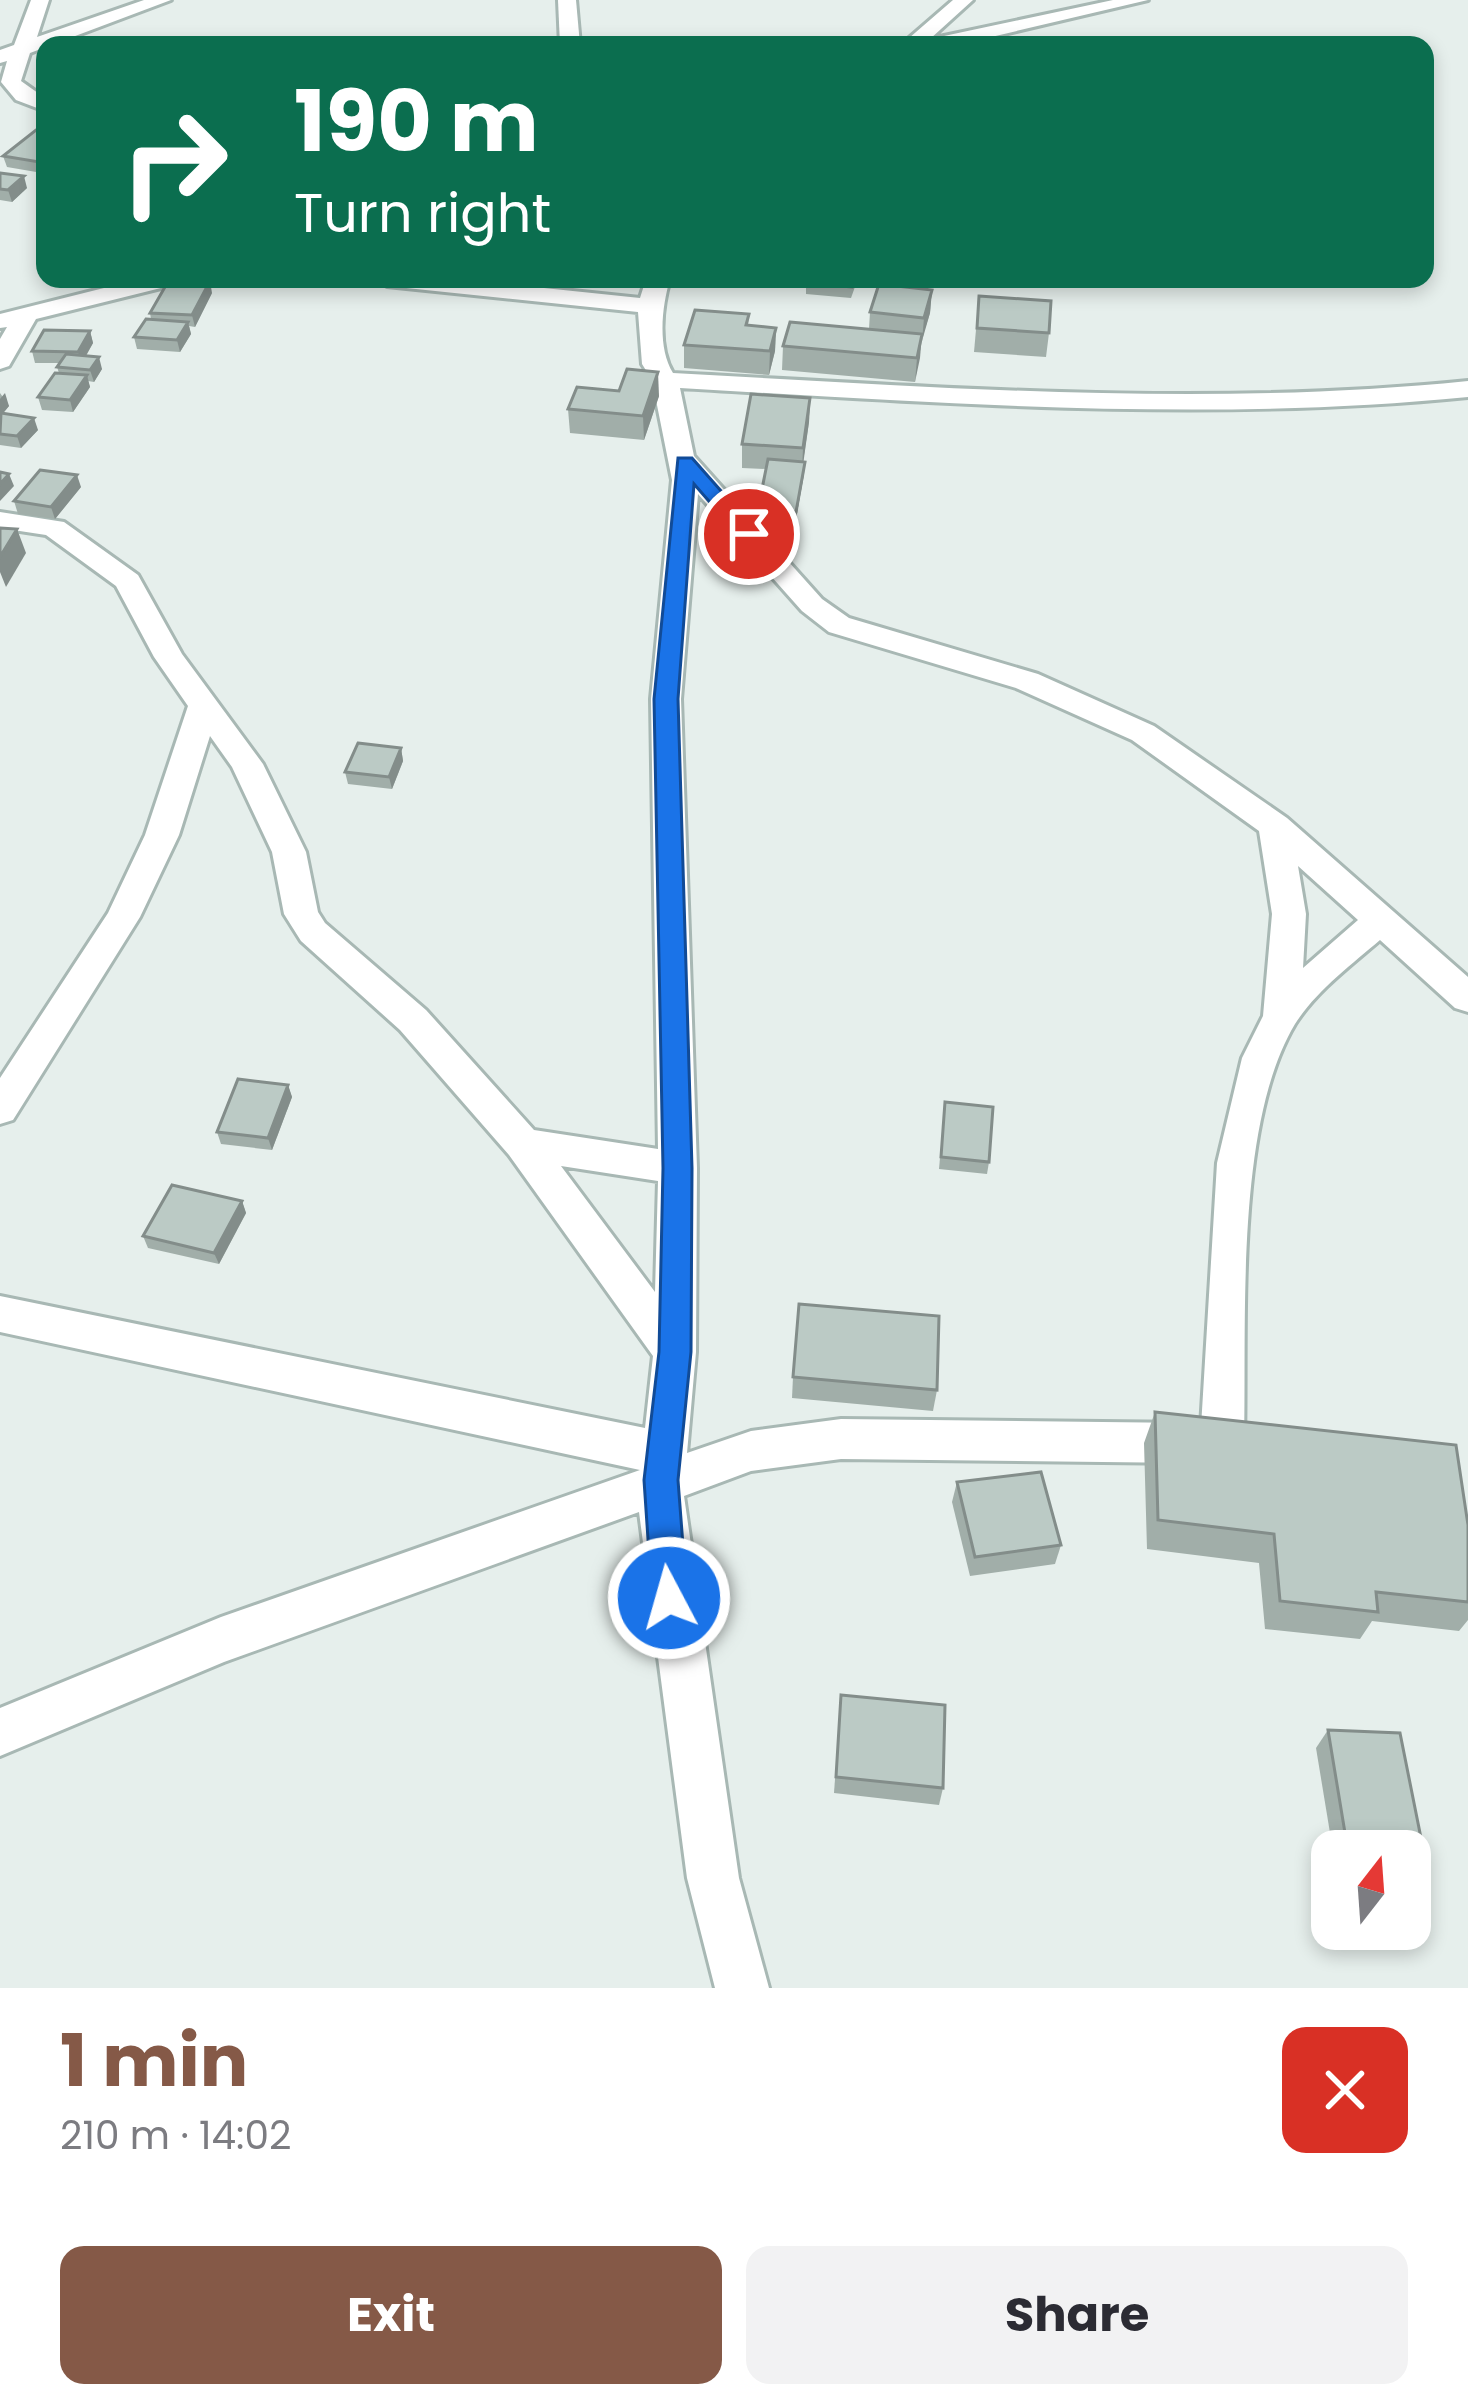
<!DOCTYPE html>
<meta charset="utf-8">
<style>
body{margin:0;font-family:Poppins,sans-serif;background:#f2f2f3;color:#2b2b33;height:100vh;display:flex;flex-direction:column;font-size:45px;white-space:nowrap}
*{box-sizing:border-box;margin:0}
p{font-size:39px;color:#7c7c81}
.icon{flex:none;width:66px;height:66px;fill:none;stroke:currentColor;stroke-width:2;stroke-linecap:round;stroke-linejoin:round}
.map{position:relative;height:1988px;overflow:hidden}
.panel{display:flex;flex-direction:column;background:#fff;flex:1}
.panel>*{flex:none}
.hud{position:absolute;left:36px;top:36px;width:1398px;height:252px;border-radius:24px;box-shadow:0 6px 18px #0003;background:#0b6e4f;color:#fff;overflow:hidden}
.needle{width:78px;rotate:17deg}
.buttons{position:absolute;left:1311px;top:1830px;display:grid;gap:24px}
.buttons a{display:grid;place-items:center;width:120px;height:120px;border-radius:24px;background:#fff;box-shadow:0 6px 18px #0003;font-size:60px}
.pin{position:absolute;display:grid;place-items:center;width:102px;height:102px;color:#fff;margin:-51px;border:6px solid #fff;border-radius:50%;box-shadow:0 3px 12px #0007}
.me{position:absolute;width:132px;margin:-66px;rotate:354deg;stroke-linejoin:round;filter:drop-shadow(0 0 9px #0008)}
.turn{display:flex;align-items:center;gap:42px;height:252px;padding:0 60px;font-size:54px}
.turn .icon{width:156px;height:156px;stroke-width:2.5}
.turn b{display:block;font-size:84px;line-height:102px}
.round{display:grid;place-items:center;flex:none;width:126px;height:126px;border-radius:24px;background:#f2f2f3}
.overview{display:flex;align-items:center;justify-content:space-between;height:204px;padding:0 60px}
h1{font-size:72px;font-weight:700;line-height:90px;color:#855947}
.cta{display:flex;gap:24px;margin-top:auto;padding:24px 60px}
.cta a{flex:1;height:138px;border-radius:24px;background:#855947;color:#fff;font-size:48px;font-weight:700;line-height:138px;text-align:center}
.cta a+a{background:#f2f2f3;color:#2b2b33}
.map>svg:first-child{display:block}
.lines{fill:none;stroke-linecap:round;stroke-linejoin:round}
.minor-casing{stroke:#a8b8b4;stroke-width:6}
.minor{fill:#fff;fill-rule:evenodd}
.wall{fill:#a1aea9}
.shaded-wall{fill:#838d8a}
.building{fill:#bbcac5;stroke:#838d8a;stroke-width:3}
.route{fill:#1a73e8;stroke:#114b97;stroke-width:3}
</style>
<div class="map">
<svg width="1468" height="1988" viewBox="0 0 1468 1988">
<rect width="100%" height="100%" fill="#e6efec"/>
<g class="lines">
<defs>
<g id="minor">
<polygon points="31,0 49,0 37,37 144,0 171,0 30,53 21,81 45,98 45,111 16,100 1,82 7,61 0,63 0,50 14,45"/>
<polygon points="558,0 576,0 580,45 560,45"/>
<polygon points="953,0 973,0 930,39 1113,0 1148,0 957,45 901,45"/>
<polygon points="140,279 181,279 177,284 36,319 9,366 0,369 0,339 7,327 0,328 0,314"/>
<path d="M375 279H457L640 298 646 279H670C662 306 657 347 673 373 938 387 1204 408 1468 381V397C1206 423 942 403 680 388L694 456 822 599 849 618 1038 674 1154 726 1287 818 1468 977V1012L1455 1008 1380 940C1351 965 1316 991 1295 1024 1234 1126 1247 1325 1244 1443L1237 1457 1222 1463 1206 1455 1189 1463 841 1459 751 1471 684 1496 739 1878 769 1988H715L687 1878 639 1512 224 1662 0 1756V1708L221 1617 640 1470 0 1332V1296L645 1428 653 1356 509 1155 400 1030 301 941 284 914 272 852 232 767 210 736 179 835 140 917 13 1120 0 1124V1078L108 913 145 835 188 706 154 657 116 586 46 535 0 528V512L64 522 138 575 182 654 263 764 306 852 318 912 325 923 426 1010 534 1130 658 1149 651 699 672 480 652 380 642 364 638 312 387 286ZM698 494 802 611 829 632 1016 688 1132 740 1259 831 1272 914 1263 1016 1242 1058 1217 1163 1201 1427 1189 1423 841 1419 751 1431 687 1453 696 1352 697 1168 681 699ZM1298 866 1358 920 1303 968 1306 914ZM561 1166 658 1181 655 1292Z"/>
</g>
</defs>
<use href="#minor" class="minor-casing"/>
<use href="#minor" class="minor"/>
</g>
<g class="wall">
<polygon points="45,132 45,171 42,173 7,167 3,156"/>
<polygon points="0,173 27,188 12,202 0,200"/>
<polygon points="806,282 856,284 851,298 806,294"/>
<polygon points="932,290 930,313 921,341 915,382 782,370 783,346 869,329 870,312"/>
<polygon points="212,293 195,327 189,326 191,334 180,352 137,349 134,337 151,319 150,313"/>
<polygon points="979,296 1049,333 1046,357 974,352"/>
<polygon points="749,314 748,326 776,328 775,351 769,375 684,368 684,345"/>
<polygon points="90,331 93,343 86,356 102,369 94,382 88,381 90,387 73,412 42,410 38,397 59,373 57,367 60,363 35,363 32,351"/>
<polygon points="619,391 659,396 644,440 570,433 568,409"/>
<polygon points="0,393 9,406 3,413 38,430 21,448 0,445"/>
<polygon points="810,398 809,422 803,462 804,474 795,524 758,522 758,509 766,469 742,468 742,444"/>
<polygon points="81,487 55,519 18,514 14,501"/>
<polygon points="401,748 403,761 392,789 348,784 345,772"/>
<polygon points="288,1085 292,1097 272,1150 221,1144 217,1132"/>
<polygon points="945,1102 989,1162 987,1174 939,1169"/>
<polygon points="242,1201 246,1213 219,1264 148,1248 143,1236"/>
<polygon points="793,1377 937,1390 933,1411 792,1398"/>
<polygon points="1155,1412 1468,1525 1468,1620 1459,1631 1372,1621 1360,1639 1265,1629 1259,1563 1147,1549 1144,1443"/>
<polygon points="957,1482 1061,1545 1055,1564 970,1576 952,1502"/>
<polygon points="841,1695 943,1788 939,1805 834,1793"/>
<polygon points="1328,1730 1410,1851 1333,1851 1316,1748"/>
<polygon points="1410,1853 1424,1853 1410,1868"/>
</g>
<g class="shaded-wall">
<polygon points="45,157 45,171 42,173 39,162"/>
<polygon points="24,176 27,188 12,202 8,190"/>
<polygon points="210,281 212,293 195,327 192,315"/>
<polygon points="932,290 930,313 922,341 924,318"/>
<polygon points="188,322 191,334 180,352 177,340"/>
<polygon points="776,328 775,351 769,375 770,351"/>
<polygon points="90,331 93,343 81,364 78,352"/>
<polygon points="922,334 920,358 915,382 917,358"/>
<polygon points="99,357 102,369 94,382 90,370"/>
<polygon points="658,372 659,396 644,440 643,416"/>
<polygon points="87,375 90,387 73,412 70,400"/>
<polygon points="5,393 9,406 0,417 0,399"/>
<polygon points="810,398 809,422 802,472 803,448"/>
<polygon points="34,418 38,430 21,448 17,436"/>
<polygon points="805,462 804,474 795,524 796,512"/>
<polygon points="9,474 14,486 0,501 0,484"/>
<polygon points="77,475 81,487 55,519 51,507"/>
<polygon points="17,529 26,553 6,587 0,572 0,557"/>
<polygon points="401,748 403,761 392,789 389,777"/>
<polygon points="288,1085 292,1097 272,1150 268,1138"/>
<polygon points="242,1201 246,1213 219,1264 214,1253"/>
</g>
<g class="building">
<polygon points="36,130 45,132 45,157 39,162 3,156"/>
<polygon points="0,173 24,176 8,190 0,189"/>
<polygon points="807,279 854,279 852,287 806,282"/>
<polygon points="169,280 210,281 192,315 150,313"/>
<polygon points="879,284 932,290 924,318 870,312"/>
<polygon points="979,296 1051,301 1049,333 977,328"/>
<polygon points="695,310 749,314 746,325 776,328 770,351 684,345"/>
<polygon points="146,319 188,322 177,340 134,337"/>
<polygon points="790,322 922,334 917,358 783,346"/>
<polygon points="44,330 90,331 78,352 32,351"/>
<polygon points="66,354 99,357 90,370 57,367"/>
<polygon points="627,369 658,372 643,416 568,409 577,387 619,391"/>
<polygon points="55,373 87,375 70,400 38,397"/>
<polygon points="751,394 810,398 803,448 742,444"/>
<polygon points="1,413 34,418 17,436 0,434"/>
<polygon points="768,459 805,462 796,512 758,509"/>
<polygon points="40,470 77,475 51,507 14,501"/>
<polygon points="0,472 9,474 0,484"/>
<polygon points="0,528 17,529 0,557"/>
<polygon points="358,743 401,748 389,777 345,772"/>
<polygon points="238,1079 288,1085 268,1138 217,1132"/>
<polygon points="945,1102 993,1107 989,1162 941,1157"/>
<polygon points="172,1185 242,1201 214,1253 143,1236"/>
<polygon points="799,1304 939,1316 937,1390 793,1377"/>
<polygon points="1155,1412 1456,1445 1468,1525 1468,1602 1376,1592 1378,1612 1280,1601 1274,1534 1158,1520"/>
<polygon points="1041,1472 1061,1545 975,1557 957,1482"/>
<polygon points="841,1695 945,1705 943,1788 836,1777"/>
<polygon points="1328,1730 1400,1733 1424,1853 1410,1853 1410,1851 1348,1851"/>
</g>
<polygon class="route" points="678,458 692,458 759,534 756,538 741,538 694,484 678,699 692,1168 691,1352 678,1480 687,1598 682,1611 669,1616 657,1611 652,1598 644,1480 659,1352 663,1168 654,699"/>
</svg>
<div class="buttons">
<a><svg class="needle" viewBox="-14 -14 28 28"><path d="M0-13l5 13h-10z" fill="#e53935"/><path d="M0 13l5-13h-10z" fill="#7c7c81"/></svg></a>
</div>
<div class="pin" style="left:749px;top:534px;background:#d93025"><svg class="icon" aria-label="arrive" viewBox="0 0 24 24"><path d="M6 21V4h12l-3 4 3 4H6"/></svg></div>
<svg class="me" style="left:669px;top:1598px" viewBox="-20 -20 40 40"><circle r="17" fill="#1a73e8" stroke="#fff" stroke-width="3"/><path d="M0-11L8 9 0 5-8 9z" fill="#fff"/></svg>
<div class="hud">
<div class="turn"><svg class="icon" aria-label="right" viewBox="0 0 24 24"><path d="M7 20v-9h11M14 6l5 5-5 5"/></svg><div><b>190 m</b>Turn right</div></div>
</div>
</div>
<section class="panel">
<div class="overview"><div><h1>1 min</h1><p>210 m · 14:02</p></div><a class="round" style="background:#d93025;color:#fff"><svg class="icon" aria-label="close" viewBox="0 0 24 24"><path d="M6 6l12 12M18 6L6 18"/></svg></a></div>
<div class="cta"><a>Exit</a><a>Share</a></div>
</section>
